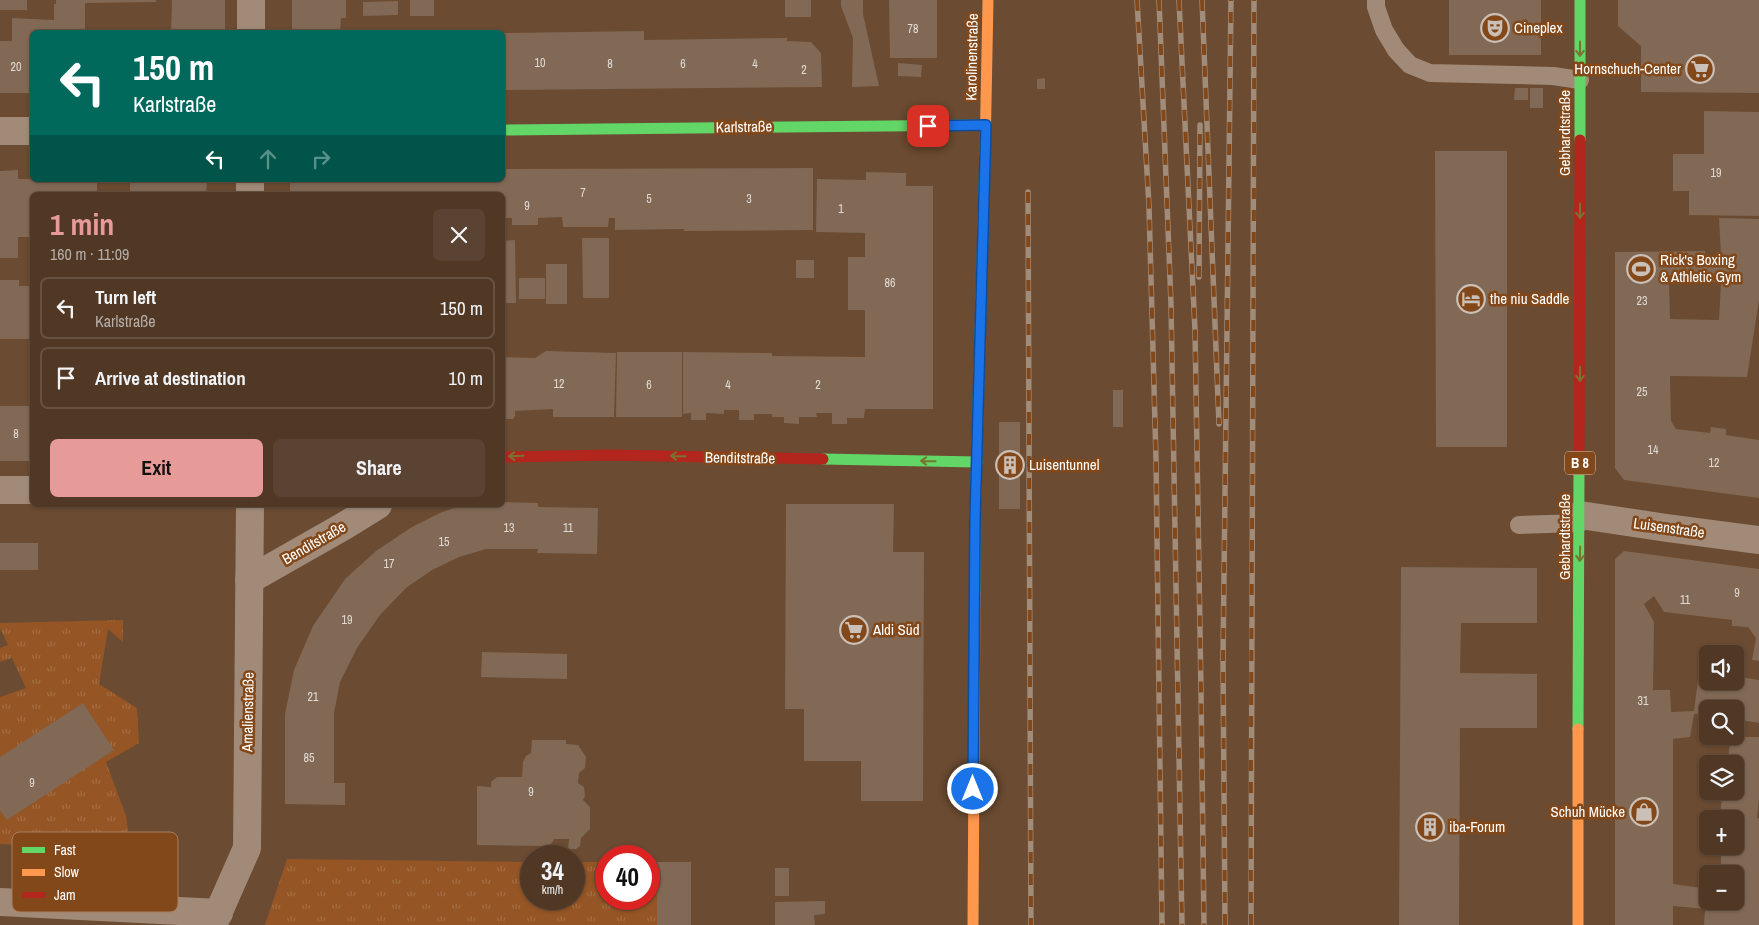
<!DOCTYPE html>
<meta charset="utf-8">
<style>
body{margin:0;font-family:"Archivo Narrow",sans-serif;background:#5a4332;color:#f1f3f6;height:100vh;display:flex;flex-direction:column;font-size:19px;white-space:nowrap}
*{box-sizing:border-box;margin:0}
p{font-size:16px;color:#b4aca7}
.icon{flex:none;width:28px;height:28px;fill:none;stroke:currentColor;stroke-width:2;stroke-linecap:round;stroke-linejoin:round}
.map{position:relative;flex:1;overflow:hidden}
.details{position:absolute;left:30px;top:192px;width:475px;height:315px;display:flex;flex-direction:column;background:#503825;border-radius:8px;box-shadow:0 1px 4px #0004,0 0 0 1px #675242}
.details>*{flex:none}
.top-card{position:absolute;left:30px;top:30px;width:475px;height:152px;border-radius:8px;box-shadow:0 1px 4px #0004,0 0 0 1px #675242;background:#00695c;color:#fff;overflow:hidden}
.tools{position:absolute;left:1699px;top:645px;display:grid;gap:10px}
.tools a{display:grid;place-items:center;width:45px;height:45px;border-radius:8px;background:#503825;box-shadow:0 1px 4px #0004,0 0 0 1px #675242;font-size:25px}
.speed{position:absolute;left:520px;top:845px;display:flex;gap:10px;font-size:25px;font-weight:700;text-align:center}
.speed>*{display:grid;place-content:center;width:65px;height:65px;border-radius:50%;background:#503825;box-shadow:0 1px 4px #0004,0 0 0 1px #675242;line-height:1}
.speed small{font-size:12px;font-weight:400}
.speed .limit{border:8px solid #d22;background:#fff;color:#111}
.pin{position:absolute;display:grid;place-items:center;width:42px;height:42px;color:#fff;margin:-21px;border-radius:10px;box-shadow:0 2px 8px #0006}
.me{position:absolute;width:55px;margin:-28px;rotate:0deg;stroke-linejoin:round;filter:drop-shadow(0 0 4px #0008)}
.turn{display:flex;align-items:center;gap:18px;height:105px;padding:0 20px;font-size:22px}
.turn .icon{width:65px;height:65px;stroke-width:2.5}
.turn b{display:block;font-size:35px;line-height:42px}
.lanes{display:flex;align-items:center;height:48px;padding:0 20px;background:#0003;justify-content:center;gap:25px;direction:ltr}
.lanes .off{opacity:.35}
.round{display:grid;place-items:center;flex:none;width:52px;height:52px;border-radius:8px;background:#5a4332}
.headline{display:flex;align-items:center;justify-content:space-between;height:85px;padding:0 20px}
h1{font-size:30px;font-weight:700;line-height:38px;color:#e69b98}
.primary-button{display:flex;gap:10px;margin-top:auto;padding:10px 20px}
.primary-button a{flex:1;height:58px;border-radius:8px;background:#e69b98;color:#111;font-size:20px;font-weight:700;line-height:58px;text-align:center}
.primary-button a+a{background:#5a4332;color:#f1f3f6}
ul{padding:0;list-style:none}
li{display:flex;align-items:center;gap:15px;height:62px;margin:0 10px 8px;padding:0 10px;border:2px solid #675242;border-radius:8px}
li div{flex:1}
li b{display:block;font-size:19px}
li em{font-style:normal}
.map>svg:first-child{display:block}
.grass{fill:url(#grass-tufts)}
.building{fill:#816955;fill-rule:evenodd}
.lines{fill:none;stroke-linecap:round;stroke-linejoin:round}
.lane{stroke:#a18a77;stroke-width:18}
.street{stroke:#a18a77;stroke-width:28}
.fast{stroke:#63d668;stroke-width:11}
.slow{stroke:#ff974d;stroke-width:11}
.jam{stroke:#b3261e;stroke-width:11}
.rail-casing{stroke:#a18b79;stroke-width:5.5}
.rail{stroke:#834819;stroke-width:4;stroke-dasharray:11;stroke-linecap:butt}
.oneway{stroke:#797331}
.route-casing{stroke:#114b97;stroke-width:12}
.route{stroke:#1a73e8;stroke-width:9}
.labels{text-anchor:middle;stroke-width:5;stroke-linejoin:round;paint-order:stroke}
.number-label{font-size:12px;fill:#e0dad4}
.shield{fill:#834819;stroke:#dac8ba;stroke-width:1}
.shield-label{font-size:14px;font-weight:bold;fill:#fff}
.poi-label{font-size:15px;fill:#fff;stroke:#834819;text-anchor:start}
.street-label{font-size:15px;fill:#fff;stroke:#834819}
.key{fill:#834819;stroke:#a87f5e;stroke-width:1}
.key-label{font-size:14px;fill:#fff}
</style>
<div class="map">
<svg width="1759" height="925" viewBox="0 0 1759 925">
<defs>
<pattern id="grass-tufts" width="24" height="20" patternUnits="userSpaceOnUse" patternTransform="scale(1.25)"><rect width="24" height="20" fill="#955524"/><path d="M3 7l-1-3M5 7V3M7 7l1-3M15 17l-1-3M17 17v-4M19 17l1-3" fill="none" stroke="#a56e45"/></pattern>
</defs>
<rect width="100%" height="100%" fill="#6b4b31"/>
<g class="grass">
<polygon points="123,620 123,642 108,629 99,684 137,708 139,743 106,762 126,816 128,830 126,849 0,844 0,697 26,688 12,658 0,662 0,648 8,645 0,628 0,623"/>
<polygon points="287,859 531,862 531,899 574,899 574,862 606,862 606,899 649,899 649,862 657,862 657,925 265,925"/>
</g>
<g class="building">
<rect x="0" y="0" width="27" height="10"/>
<polygon points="56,0 156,0 156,2 85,3 85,32 32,32 32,93 0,93 0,41 12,41 12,18 54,20 54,4 56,4"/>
<polygon points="172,0 225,0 225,32 171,32"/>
<polygon points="292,0 346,0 346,18 341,18 340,32 292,32"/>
<rect x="410" y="0" width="24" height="16"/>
<rect x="785" y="0" width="26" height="17"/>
<polygon points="841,0 863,0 863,14 879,86 852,87 853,38 841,6"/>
<polygon points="889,0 937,0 937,58 890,58"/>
<rect x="1449" y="0" width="92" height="55"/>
<polygon points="1618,0 1759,0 1759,93 1641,92 1641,46 1618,26"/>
<polygon points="398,1 398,15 363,16 363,2"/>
<polygon points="644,31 644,40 787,38 787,41 811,42 821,53 822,87 502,90 502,33"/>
<polygon points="898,63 922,65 921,77 898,76"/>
<polygon points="1045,78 1045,89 1037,89 1037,79"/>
<polygon points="1515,88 1528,88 1528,100 1514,100"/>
<rect x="1530" y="88" width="13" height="20"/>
<polygon points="1704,111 1759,112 1759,216 1689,215 1689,191 1673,191 1673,154 1704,154"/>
<polygon points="1435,151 1507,151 1507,447 1436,447"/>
<polygon points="813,168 813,230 684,231 684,229 615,230 615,218 609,218 608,227 563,227 562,217 538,218 538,225 512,225 512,218 502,218 502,195 290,195 290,180 502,180 502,169"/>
<polygon points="18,170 18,179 97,180 97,195 32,195 32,237 18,237 18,258 0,258 0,171"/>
<polygon points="866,172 906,173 906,186 933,186 933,409 865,409 864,418 847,418 847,424 832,424 832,413 816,413 817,417 799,417 799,424 784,423 784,417 772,417 772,414 754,414 754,420 739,420 739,410 724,410 724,414 706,413 706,420 691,420 691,413 683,414 683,352 772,353 772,356 865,357 865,310 848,310 848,257 865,257 865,233 816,232 817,179 866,180"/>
<polygon points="130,181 207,182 206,195 130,195"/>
<path d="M1719 218 1759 219V300L1747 377 1670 376 1671 421 1676 429 1710 433 1711 427 1726 429V435L1759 440V498L1624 480 1615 468V252L1705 251V256H1721ZM1721 282 1719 320 1670 319 1669 283Z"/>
<polygon points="582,238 609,238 609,298 583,298"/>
<polygon points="515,240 516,303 502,303 502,241"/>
<rect x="796" y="260" width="18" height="18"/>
<rect x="546" y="264" width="21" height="40"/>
<rect x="519" y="278" width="26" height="21"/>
<polygon points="0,280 19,280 19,286 32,286 32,339 0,339"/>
<polygon points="546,351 616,353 614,417 553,417 553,409 515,411 515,416 513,419 505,419 502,415 502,357 535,358"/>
<polygon points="617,352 682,352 682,417 616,417"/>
<rect x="1113" y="390" width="10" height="37"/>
<rect x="0" y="406" width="32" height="55"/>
<rect x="999" y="422" width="21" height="87"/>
<polygon points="502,502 538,503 538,507 598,508 597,554 537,553 538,549 486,549 459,557 432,570 406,588 380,615 357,648 340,682 334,713 334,783 345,783 345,805 285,804 285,714 294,670 313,626 345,579 376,551 412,527 442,512 464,505 502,505"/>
<polygon points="786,504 894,504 893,552 924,552 923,801 861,801 861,761 804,761 804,709 785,709"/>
<rect x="0" y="543" width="38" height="27"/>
<polygon points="1624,551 1759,569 1759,661 1752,660 1756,638 1748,627 1732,626 1732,620 1664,612 1654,596 1644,604 1654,622 1653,690 1670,690 1671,712 1694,711 1699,672 1708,673 1708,681 1735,681 1735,676 1759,680 1759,723 1735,719 1735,709 1708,709 1708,715 1694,714 1690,737 1673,739 1673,884 1708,889 1708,901 1735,901 1735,874 1721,874 1721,846 1735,846 1735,819 1720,819 1720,813 1723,791 1735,791 1735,764 1727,764 1731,737 1759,737 1759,799 1757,818 1759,818 1759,925 1704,925 1705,909 1673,906 1673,925 1615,925 1615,559"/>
<polygon points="1401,567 1537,568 1537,623 1461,623 1460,673 1537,674 1537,728 1460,728 1459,925 1399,925"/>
<polygon points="482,652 567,654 567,679 481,677"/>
<polygon points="83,703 114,750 7,820 0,810 0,757"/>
<polygon points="532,740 566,740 566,744 578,745 586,757 585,768 579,773 578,783 584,787 585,796 583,800 590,807 590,829 581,838 580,846 576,849 568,849 569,839 554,839 552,843 548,846 542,846 477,845 477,786 491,787 491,782 497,777 522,777 523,762 526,756 531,753"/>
<rect x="657" y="862" width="34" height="63"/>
<rect x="775" y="868" width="14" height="28"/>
<polygon points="825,901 825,914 814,915 815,925 775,925 775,902"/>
</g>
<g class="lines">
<g class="lane">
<polyline points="1376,0 1376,7 1384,30 1396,50 1410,65 1430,73 1553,76 1580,80"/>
<polyline points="1519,525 1580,523"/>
</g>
<g class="street">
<polyline points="251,32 251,0"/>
<polyline points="0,131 32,131"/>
<polyline points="250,195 250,180"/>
<polyline points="0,490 32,490"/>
<polyline points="1580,515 1667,528 1759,540"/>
<polyline points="249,580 344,526 378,505"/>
<polyline points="0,902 219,913"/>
<polyline points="213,925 247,848 250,505"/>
</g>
<g class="fast">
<polyline points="502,130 986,125"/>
<polyline points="1580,140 1580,0"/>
<polyline points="823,459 977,462"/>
<polyline points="975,593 975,520 985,154"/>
<polyline points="1578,729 1579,468"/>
</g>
<g class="slow">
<polyline points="985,154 988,0"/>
<polyline points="973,925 975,593"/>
<polyline points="1578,925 1578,729"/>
</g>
<g class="jam">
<polyline points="502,457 609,455 823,459"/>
<polyline points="1579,468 1580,140"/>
</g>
<defs>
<g id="rail">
<polyline points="1137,0 1149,206 1156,459 1162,925"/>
<polyline points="1159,0 1171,304 1182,925"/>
<polyline points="1179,0 1195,330 1201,691 1204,925"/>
<polyline points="1202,0 1219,424"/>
<polyline points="1028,192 1031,925"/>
<polyline points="1199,277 1200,125"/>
<polyline points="1225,925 1223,659 1231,0"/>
<path d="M1251 925C1250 617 1255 308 1254 0"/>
</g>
</defs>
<use href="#rail" class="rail-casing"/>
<use href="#rail" class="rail"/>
</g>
<defs><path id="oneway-shaft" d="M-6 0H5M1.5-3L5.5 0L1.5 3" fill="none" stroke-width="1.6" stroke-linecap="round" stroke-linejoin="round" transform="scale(1.25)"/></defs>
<g class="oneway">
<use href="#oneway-shaft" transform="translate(1580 49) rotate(90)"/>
<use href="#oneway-shaft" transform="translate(1580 211) rotate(90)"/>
<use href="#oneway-shaft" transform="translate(1580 374) rotate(90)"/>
<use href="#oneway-shaft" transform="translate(516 456) rotate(178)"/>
<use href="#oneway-shaft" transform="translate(678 456) rotate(-179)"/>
<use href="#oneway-shaft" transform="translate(928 461) rotate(-179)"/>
<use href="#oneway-shaft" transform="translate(1580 554) rotate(91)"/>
</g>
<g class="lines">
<defs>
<polyline id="route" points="928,126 986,125 975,520 973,789"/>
</defs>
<use href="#route" class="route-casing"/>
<use href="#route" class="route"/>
</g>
<defs>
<symbol id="theatre-ring" viewBox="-11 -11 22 22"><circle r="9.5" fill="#834819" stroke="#cbc0b7" stroke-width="1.5"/><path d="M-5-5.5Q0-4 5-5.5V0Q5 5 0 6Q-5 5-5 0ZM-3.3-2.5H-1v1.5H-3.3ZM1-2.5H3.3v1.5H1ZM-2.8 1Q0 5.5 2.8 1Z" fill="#cbc0b7"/></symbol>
<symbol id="supermarket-ring" viewBox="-11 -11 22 22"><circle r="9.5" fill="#834819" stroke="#cbc0b7" stroke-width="1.5"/><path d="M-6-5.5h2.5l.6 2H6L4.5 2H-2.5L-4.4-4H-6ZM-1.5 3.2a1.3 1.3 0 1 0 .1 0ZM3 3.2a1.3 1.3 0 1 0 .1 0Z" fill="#cbc0b7"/></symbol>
<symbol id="stadium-ring" viewBox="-11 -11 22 22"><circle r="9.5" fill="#834819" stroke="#cbc0b7" stroke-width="1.5"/><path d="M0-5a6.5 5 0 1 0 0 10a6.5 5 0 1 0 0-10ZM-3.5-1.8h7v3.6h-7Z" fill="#cbc0b7"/></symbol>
<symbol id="hotel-ring" viewBox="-11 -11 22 22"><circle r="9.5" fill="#834819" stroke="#cbc0b7" stroke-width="1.5"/><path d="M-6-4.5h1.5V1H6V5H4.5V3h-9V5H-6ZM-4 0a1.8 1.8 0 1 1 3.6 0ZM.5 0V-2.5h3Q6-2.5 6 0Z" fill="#cbc0b7"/></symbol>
<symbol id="building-ring" viewBox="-11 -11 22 22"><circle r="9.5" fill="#834819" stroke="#cbc0b7" stroke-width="1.5"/><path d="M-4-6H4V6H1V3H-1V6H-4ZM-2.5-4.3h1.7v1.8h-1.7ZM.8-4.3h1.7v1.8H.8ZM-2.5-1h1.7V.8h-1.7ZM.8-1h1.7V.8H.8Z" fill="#cbc0b7"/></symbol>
<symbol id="shop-ring" viewBox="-11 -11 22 22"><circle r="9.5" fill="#834819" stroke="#cbc0b7" stroke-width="1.5"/><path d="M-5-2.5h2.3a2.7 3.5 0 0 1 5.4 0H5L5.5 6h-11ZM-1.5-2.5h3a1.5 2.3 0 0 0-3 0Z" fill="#cbc0b7"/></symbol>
</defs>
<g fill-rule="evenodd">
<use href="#theatre-ring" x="1479" y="12" width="32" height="32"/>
<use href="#supermarket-ring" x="1684" y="53" width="32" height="32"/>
<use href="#stadium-ring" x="1625" y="253" width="32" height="32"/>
<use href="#hotel-ring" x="1455" y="283" width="32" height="32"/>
<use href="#building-ring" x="994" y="449" width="32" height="32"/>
<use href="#supermarket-ring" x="838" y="614" width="32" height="32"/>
<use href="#shop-ring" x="1628" y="796" width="32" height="32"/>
<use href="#building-ring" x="1414" y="811" width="32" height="32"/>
</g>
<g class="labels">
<g class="number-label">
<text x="913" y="33">78</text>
<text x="540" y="67">10</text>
<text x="610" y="68">8</text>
<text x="683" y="68">6</text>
<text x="755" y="68">4</text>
<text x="16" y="71">20</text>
<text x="804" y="74">2</text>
<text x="1716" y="177">19</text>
<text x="583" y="197">7</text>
<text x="649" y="203">5</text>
<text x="749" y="203">3</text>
<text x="527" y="210">9</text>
<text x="841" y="213">1</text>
<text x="890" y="287">86</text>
<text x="1642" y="305">23</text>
<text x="559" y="388">12</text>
<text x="649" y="389">6</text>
<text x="728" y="389">4</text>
<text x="818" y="389">2</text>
<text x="1642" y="396">25</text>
<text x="16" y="438">8</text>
<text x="1653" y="454">14</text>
<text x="1714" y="467">12</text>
<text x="509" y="532">13</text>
<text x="568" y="532">11</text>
<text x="444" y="546">15</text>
<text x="389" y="568">17</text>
<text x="1737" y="597">9</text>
<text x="1685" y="604">11</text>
<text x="347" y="624">19</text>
<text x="313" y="701">21</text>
<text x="1643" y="705">31</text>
<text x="309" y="762">85</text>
<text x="32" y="787">9</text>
<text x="531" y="796">9</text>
</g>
<rect class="shield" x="1565" y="451.5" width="30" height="23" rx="4"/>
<g class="shield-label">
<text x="1580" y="468">B 8</text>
</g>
<g class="poi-label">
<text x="1514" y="33">Cineplex</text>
<text x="1681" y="74" text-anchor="end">Hornschuch-Center</text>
<text x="1660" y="265">Rick's Boxing<tspan x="1660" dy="17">&amp; Athletic Gym</tspan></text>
<text x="1490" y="304">the niu Saddle</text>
<text x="1029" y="470">Luisentunnel</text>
<text x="873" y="635">Aldi Süd</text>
<text x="1625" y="817" text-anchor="end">Schuh Mücke</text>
<text x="1449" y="832">iba-Forum</text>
</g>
<g class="street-label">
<text transform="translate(972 57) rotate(-89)" y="5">Karolinenstraße</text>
<text transform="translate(744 127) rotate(-1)" y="5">Karlstraße</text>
<text transform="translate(1565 133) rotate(-90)" y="5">Gebhardtstraße</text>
<text transform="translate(740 458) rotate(1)" y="5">Benditstraße</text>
<text transform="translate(1669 528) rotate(8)" y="5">Luisenstraße</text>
<text transform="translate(1565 537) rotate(-90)" y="5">Gebhardtstraße</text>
<text transform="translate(314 543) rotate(-30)" y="5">Benditstraße</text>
<text transform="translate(248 712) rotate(-89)" y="5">Amalienstraße</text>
</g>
</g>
<rect x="12" y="832" width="166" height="80" rx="8" class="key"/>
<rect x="22" y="847" width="23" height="6" fill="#63d668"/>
<rect x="22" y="869" width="23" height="7" fill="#ff974d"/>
<rect x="22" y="892" width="23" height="6" fill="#b3261e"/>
<g class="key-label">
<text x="54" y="855">Fast</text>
<text x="54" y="877">Slow</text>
<text x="54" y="900">Jam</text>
</g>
</svg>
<div class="tools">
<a><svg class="icon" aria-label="sound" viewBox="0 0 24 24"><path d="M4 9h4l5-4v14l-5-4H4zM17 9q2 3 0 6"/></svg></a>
<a><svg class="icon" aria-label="search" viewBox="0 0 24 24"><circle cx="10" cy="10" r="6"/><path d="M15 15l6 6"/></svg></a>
<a><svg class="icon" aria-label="layers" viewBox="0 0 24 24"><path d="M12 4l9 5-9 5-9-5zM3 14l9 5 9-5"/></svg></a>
<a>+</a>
<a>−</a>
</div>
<div class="speed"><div>34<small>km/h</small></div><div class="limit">40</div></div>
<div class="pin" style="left:928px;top:126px;background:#d93025"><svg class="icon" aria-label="arrive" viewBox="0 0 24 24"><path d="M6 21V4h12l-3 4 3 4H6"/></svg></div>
<svg class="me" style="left:973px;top:789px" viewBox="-20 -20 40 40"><circle r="17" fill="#1a73e8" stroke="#fff" stroke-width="3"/><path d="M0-11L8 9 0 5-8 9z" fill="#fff"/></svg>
<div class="top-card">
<div class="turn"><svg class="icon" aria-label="left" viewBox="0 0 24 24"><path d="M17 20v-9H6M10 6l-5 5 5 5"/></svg><div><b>150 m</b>Karlstraße</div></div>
<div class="lanes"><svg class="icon" aria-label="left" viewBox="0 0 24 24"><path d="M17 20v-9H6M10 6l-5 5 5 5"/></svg><svg class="icon off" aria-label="ahead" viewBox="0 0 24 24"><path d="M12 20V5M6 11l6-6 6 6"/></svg><svg class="icon off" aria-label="right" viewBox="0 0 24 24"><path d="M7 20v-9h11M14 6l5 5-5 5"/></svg></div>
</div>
<section class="details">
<div class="headline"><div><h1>1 min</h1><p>160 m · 11:09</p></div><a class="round"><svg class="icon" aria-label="close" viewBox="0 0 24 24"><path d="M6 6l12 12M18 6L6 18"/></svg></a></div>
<ul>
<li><svg class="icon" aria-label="left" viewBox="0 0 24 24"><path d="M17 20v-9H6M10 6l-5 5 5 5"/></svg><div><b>Turn left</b><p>Karlstraße</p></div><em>150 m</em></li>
<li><svg class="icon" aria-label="arrive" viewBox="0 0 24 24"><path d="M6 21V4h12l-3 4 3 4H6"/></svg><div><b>Arrive at destination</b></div><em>10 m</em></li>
</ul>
<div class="primary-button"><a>Exit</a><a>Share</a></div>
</section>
</div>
